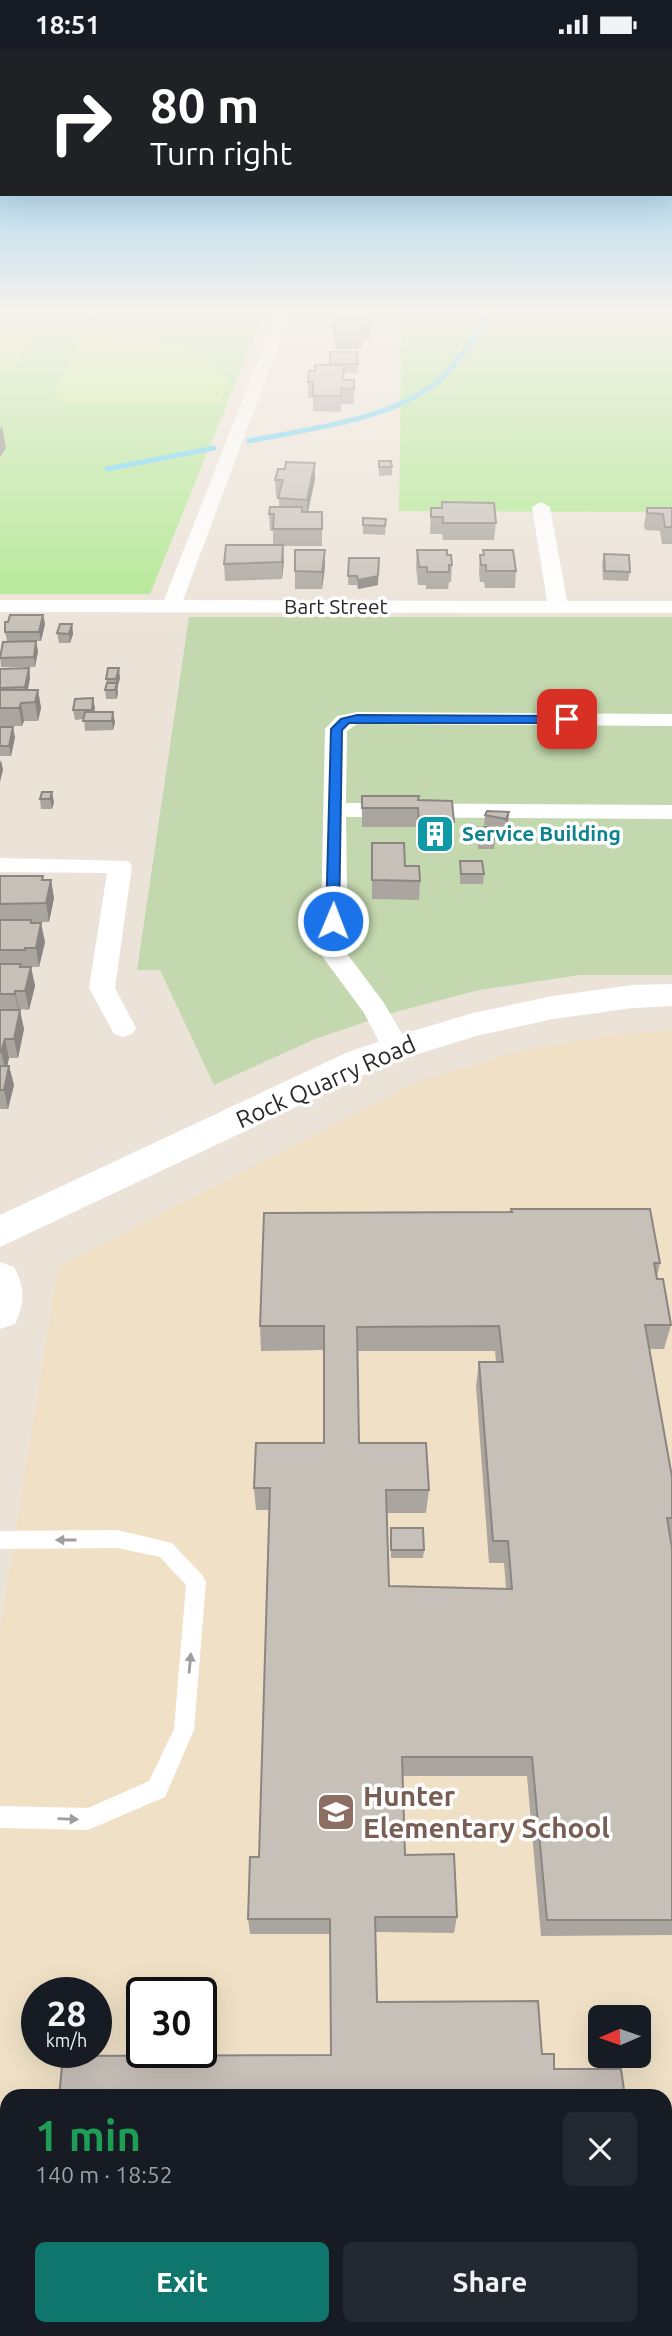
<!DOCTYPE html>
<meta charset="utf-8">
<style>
body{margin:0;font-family:Ubuntu,sans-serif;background:#242831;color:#f1f3f6;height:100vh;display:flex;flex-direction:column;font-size:26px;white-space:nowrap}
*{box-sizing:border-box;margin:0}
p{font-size:23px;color:#9ea1a6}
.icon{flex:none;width:38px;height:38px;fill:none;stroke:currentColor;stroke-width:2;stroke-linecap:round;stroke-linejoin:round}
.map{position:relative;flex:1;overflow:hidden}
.panel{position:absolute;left:0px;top:2040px;width:672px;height:247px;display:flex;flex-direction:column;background:#171b24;border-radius:21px 21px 0 0;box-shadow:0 7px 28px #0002}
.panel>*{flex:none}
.top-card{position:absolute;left:0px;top:0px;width:672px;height:147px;box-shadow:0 7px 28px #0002;background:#202124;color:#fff;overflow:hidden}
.needle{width:46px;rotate:268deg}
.fabs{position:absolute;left:588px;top:1956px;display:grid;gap:14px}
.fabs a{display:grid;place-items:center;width:63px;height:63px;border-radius:10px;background:#171b24;box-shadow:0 7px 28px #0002;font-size:35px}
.speed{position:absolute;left:21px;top:1928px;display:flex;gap:14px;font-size:35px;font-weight:700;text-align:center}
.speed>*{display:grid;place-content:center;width:91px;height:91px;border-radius:50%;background:#171b24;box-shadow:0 7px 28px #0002;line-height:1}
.speed small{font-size:18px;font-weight:400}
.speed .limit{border:4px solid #111;border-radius:10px;background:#fff;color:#111}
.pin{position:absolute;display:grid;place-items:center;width:60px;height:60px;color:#fff;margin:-30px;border-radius:14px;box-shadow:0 4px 10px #0006}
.me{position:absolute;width:77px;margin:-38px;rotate:1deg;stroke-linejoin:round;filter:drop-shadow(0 0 5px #0008)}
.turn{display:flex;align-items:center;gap:24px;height:147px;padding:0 35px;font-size:32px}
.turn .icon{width:91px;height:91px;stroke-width:2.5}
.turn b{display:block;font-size:49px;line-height:60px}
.round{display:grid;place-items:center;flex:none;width:74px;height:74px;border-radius:10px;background:#242831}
.headline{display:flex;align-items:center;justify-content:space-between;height:119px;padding:0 35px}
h1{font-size:42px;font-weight:600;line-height:52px;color:#1e9e55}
.primary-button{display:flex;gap:14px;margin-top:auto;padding:14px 35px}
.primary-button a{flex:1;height:80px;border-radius:10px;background:#0f766e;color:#fff;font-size:28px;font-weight:600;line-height:80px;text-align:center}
.primary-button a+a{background:#242831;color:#f1f3f6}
.status{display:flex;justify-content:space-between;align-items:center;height:49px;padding:0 35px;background:#171b24;direction:ltr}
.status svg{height:19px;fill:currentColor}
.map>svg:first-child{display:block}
.education{fill:#f0e1c6;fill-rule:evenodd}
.green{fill:#b0e890}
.cemetery{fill:#c3d8ae}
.pitch{fill:#c8f18a}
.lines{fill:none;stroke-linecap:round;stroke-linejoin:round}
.stream{stroke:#61d4f8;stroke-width:5}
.lane{fill:#fff;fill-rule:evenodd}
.street{fill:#fff;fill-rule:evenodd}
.secondary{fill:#fff;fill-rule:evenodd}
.wall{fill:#aba59f;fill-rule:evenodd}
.shaded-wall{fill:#8b8682}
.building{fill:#c7c0b9;stroke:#8b8682;stroke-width:2;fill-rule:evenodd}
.oneway{fill:#9e9e9e}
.route{fill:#1a73e8;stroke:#114b97;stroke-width:2}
.labels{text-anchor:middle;stroke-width:7;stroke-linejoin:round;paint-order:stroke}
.far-street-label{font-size:21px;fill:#282828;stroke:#fff}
.far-culture-label{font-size:21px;font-weight:bold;fill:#0d838f;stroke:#fff;text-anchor:start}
.street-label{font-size:24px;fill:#282828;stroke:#fff}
.near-education-label{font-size:28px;font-weight:bold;fill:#785e54;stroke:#fff;text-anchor:start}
</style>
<div class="status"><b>18:51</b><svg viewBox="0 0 49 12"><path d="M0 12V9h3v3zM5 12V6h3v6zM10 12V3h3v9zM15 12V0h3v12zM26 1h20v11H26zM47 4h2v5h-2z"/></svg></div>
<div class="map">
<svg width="672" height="2287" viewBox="0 0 672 2287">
<rect width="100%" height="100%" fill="#ece3d8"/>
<path class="education" d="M672 981V2287H0V1581L58 1218 417 1033 520 1002 612 986ZM37 1944H96V2004H37ZM142 1944H201V2004H142ZM600 1969H639V2007H600ZM7 2048H665V2280H7Z"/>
<g class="green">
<polygon points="402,263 672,263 672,463 399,462"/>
<polygon points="0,270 261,271 150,545 0,545"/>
</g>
<polygon class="cemetery" points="189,568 672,568 672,926 580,926 479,941 395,963 315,990 214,1036 160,921 137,921"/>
<g class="pitch">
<path d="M80 287C122 287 207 289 228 331L221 354H68L54 347Z"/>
<polygon points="0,288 35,288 14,321 0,321"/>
</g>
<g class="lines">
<g class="stream">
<path d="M249 392C307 380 391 371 437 333 460 313 475 285 496 263"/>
<polyline points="107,420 214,399"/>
</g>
<g class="lane">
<polygon points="117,1481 172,1494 203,1527 206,1533 194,1681 165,1748 88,1781 0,1779 0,1757 88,1759 149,1732 174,1680 186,1536 160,1508 117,1499 0,1500 0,1482"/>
<polygon points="0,2255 7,2255 7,2280 9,2280 0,2281"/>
<polygon points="143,2280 184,2280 187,2287 146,2287"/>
</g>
<g class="street">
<polygon points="77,263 291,263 183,551 547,552 532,458 541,453 550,458 567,552 672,552 672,564 0,563 0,551 164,551 275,268 84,267"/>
<polygon points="357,663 672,665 672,677 357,675 347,682 346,754 672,756 672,770 346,768 348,906 384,954 410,999 406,1006 396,1008 386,1006 364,964 322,907 321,872 325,680 337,667"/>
<polygon points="0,809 128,812 132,817 115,939 136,979 132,985 123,988 114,985 89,939 107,824 0,823"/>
</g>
<g class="secondary">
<polygon points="672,935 672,957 633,959 553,970 476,987 408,1008 372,1022 0,1198 0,1166 346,1004 383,991 473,964 553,947 633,936"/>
<path d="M0 1213 14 1218C25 1238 25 1254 15 1275L0 1280Z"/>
</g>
</g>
<g class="wall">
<polygon points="334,263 362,269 371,275 371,290 363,290 362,300 335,300"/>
<polygon points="357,303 358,324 344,324 344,331 354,331 354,355 341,355 341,363 313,362 313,349 308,349 308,333 315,322"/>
<polygon points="379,412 392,418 392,426 379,427"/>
<polygon points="315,414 315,430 308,463 322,463 322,497 283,497 282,530 225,532 224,515 273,496 273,482 270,482 269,465 279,458 279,448 276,448 275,431 285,420"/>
<polygon points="431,459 442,459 496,474 494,491 443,491 442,485 430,485"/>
<polygon points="647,459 672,459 672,495 662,495 660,482 645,481 644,476"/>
<polygon points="363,469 386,470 385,486 363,485"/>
<polygon points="325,501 325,518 322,540 295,540 295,522"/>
<polygon points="417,501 447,506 452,516 451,533 449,533 448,540 426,540 426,536 418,536 416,518"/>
<polygon points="483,501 516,522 515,539 485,539 484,533 480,533 479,524 480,506 483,506"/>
<polygon points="604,505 630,523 628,532 603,531 602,514"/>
<polygon points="349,509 379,509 378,536 358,540 357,536 348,536"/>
<polygon points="43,566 45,575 41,592 7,592 5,583"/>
<polygon points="72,575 73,585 70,594 59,594 57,584"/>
<polygon points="38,602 35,618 1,618 0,606"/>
<polygon points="29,619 30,629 28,641 38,641 41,659 38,672 24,672 22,677 0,677 0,620"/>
<polygon points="120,629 117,640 117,650 106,650 105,641 107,636 106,630"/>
<polygon points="93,649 94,663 115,673 113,681 85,682 84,670 75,671 73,661"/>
<polygon points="0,678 15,688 11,707 0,707"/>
<polygon points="42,743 54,753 52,760 41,760 40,750"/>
<polygon points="362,747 419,751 454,773 452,792 418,792 418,778 362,778"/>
<polygon points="509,763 508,773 505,780 484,776 485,766"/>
<polygon points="478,778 495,790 494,800 478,800 477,788"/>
<polygon points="372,794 405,817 420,832 419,851 372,850"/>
<polygon points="460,812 484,825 483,835 460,835"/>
<polygon points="0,827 51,831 54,849 49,873 32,873 45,893 39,918 29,918 31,918 35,937 29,961 19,960 24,980 18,1009 9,1009 7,1017 9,1017 14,1036 8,1060 0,1060"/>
<path d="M511 1160 660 1214 657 1227 671 1276 664 1300H650L672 1428V1488L671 1491 672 1499V1886L541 1887 527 1727H403L405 1806 457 1868 454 1884 375 1883 377 1953 542 2005 554 2020 331 2006 330 1885H250L248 1870 259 1808 270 1461H256L254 1439 324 1394V1301L261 1302 260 1277 511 1163ZM358 1302H495L496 1313H479L476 1337 489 1514H504L506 1540 389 1537 387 1464H426L429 1441 359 1394Z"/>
<polygon points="391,1479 424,1501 423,1509 391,1509"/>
</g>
<g class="shaded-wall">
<polygon points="2,377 6,399 0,408 0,380"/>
<polygon points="315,414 315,430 307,467 307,451"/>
<polygon points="283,496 284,513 282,530 282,513"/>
<polygon points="325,501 325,518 322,540 322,523"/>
<polygon points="378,527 378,536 358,540 358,531"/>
<polygon points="43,566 45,575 41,592 39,583"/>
<polygon points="72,575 73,585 70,594 69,585"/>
<polygon points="36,592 38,602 35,618 34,608"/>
<polygon points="29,619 30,629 26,648 25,638"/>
<polygon points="119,619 120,629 117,640 116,630"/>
<polygon points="117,634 118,644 117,650 115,641"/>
<polygon points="38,641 41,659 38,672 35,653"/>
<polygon points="93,649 95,659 93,670 92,661"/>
<polygon points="21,654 24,672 22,677 19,659"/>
<polygon points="113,663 115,673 113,681 112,672"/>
<polygon points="13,678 15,688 11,707 9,697"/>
<polygon points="1,711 3,721 0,733 0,714"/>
<polygon points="52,743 54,753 52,760 50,750"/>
<polygon points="509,763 508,773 505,780 506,770"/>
<polygon points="51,831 54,849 49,873 46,854"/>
<polygon points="41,874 45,893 39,918 36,899"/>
<polygon points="31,918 35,937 29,961 25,942"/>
<polygon points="15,942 19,960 19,964 15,945"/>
<polygon points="20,961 24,980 18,1009 14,990"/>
<polygon points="5,990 9,1009 6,1022 1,1003"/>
<polygon points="9,1017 14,1036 8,1060 4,1041"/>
</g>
<g class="building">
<polygon points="334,263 362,263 362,269 370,269 371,275 362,275 363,284 335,285"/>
<polygon points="330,303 357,303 358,315 330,315"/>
<polygon points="315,316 344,316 343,331 354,331 354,340 341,339 341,347 313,347 313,333 308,333 309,322 315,322"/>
<polygon points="379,412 391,412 392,418 379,418"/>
<polygon points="286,413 315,414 307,451 278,449 283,431 275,431 278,420 285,420"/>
<polygon points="442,453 494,454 496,474 443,474 443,468 431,468 431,459 442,459"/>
<polygon points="270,458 302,458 302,463 322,463 322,480 273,480 274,465 269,465"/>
<polygon points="647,459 672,459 672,478 665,478 663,465 647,464"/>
<polygon points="363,469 386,470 385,477 363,476"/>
<polygon points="226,496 283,496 282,513 224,515"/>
<polygon points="295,501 325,501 322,523 295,522"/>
<polygon points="417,501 447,501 447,506 451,506 452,516 449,516 449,523 427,523 427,518 419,518"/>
<polygon points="483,501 513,501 516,522 486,522 486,516 481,516 480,506 484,506"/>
<polygon points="604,505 629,506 630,523 605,522"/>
<polygon points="349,509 379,509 378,527 358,531 357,527 348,527"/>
<polygon points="10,566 43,566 39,583 5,583 5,573 8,573"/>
<polygon points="60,575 72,575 69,585 57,584"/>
<polygon points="36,592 34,608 0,609 3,593"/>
<polygon points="29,619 25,638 0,639 0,620"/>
<polygon points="108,619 119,619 116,630 106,630"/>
<polygon points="107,634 117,634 115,641 105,641"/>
<polygon points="0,641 38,641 35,653 21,654 19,659 0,659"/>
<polygon points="93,649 92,661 73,661 75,650"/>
<polygon points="85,663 113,663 112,672 83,672"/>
<polygon points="0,678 13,678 9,697 0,697"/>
<polygon points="42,743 52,743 50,750 40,750"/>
<polygon points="362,747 419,747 418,751 452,752 454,773 419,773 418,759 362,759"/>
<polygon points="487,762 509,763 506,770 485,766"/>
<polygon points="478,778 494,778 495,790 479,791"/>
<polygon points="372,794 404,794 405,817 419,817 420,832 372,831"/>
<polygon points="460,812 482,812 484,825 461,825"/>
<polygon points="0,827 43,827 42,831 51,831 46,854 0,855"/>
<polygon points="0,871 31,871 31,874 41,874 36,899 25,899 25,901 0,901"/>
<polygon points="0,915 21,915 20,918 31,918 25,942 15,942 15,945 0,945"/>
<polygon points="0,961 20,961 14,990 5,990 1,1003 0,1003"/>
<polygon points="0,1017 9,1017 4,1041 0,1041"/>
<path d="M511 1160H650L660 1214H654L657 1230H663L671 1276H645L672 1428V1469H667L672 1499V1871H547L532 1708H402L405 1806 454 1805 457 1868H375L377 1953 538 1952 542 2005H554V2020H621L625 2048H59L63 2007 331 2006 330 1870H248L250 1808H259L270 1439H254L256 1394H324V1277H260L264 1164 512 1163ZM499 1277 503 1313H479L493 1492H508L512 1540 389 1537 386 1441H429L426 1394H359L357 1278Z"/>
<polygon points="391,1479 423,1479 424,1501 391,1501"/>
</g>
<defs><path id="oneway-solid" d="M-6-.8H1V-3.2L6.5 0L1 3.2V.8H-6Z" transform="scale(1.75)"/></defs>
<g class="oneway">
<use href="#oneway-solid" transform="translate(66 1491) rotate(180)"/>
<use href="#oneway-solid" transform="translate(190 1614) rotate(-85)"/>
<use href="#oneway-solid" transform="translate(68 1770) rotate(2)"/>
</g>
<linearGradient id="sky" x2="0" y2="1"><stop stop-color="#72c1ee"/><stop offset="0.45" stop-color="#f6f2ed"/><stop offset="1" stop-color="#f6f2ed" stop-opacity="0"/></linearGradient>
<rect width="672" height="583" fill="url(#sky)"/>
<polygon class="route" points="357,666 567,667 573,670 567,674 349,674 342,681 339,872 333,876 326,872 331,680 341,670"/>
<defs>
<symbol id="building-square" viewBox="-11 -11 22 22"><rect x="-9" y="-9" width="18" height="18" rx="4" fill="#0f9aa8" stroke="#fff"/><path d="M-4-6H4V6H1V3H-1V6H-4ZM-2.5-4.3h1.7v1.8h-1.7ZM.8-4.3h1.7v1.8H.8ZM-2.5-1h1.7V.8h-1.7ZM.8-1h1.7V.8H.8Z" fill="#fff"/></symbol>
<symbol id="school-square" viewBox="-11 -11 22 22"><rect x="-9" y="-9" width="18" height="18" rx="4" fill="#8d6e63" stroke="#fff"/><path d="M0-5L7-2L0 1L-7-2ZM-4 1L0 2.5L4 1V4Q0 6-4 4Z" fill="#fff"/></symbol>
</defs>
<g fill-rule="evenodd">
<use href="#building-square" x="413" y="763" width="44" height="44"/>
<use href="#school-square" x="314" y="1741" width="44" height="44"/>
</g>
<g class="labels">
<g class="far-street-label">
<text x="336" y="565">Bart Street</text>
</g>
<g class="far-culture-label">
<text x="462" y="792">Service Building</text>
</g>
<g class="street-label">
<text transform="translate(326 1033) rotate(-24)" y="8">Rock Quarry Road</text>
</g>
<g class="near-education-label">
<text x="363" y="1757">Hunter<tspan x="363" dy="32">Elementary School</tspan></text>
</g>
</g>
</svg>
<div class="fabs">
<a><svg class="needle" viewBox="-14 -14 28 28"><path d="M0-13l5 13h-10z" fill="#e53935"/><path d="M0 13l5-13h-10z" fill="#9ea1a6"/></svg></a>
</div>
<div class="speed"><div>28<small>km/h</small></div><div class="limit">30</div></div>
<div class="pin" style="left:567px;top:670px;background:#d93025"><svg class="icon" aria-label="arrive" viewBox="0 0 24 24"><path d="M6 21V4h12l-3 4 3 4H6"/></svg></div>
<svg class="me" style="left:333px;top:872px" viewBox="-20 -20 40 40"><circle r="17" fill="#1a73e8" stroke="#fff" stroke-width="3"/><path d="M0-11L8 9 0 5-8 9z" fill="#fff"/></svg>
<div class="top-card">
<div class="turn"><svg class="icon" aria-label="right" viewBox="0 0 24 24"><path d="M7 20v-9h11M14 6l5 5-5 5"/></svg><div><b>80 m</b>Turn right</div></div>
</div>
<section class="panel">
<div class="headline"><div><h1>1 min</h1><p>140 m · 18:52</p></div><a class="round"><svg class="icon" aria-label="close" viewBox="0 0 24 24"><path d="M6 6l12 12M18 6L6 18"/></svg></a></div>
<div class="primary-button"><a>Exit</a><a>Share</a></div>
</section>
</div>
